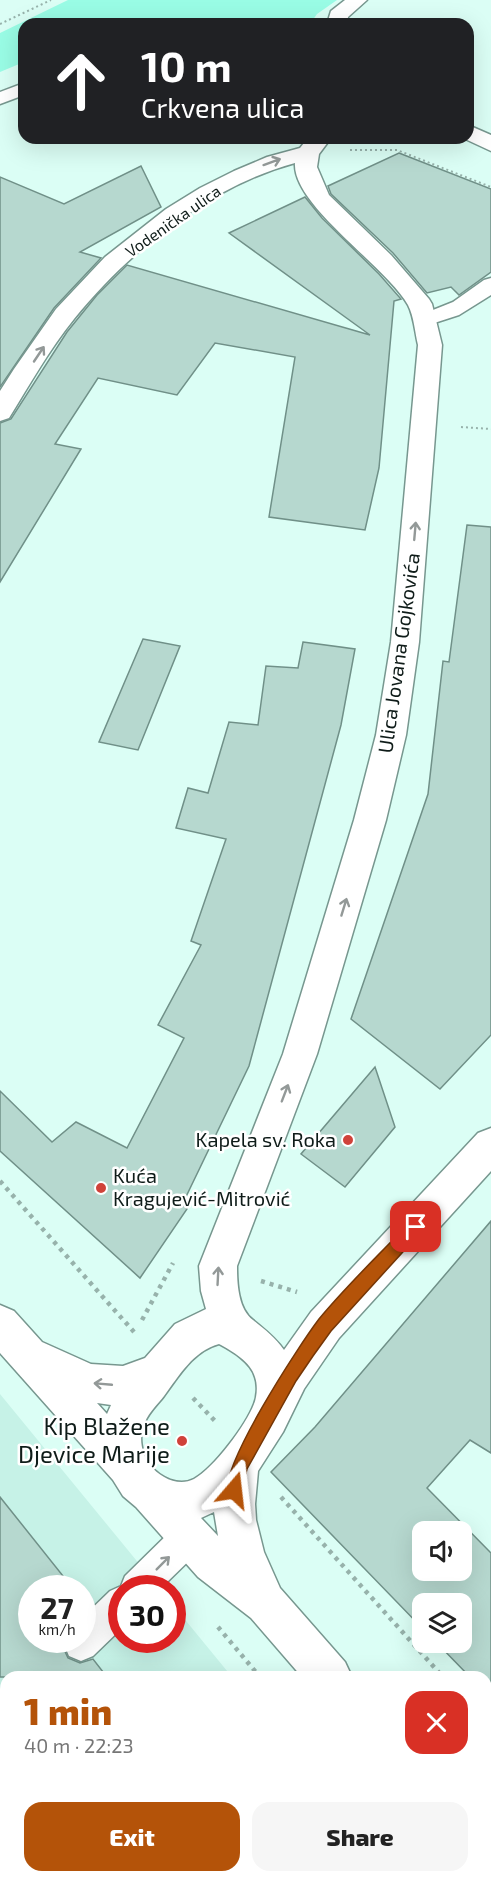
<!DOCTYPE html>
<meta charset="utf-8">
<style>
body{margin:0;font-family:"Exo 2",sans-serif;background:#f6f6f6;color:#222;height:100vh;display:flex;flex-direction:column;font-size:22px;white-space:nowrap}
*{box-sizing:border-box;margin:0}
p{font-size:20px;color:#767676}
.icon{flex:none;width:33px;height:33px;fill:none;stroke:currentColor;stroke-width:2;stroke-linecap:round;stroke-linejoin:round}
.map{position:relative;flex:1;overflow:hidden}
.side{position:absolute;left:0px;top:1671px;width:492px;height:212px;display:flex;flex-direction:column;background:#fff;border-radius:18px 18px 0 0;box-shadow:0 6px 24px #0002}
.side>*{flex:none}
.top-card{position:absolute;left:18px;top:18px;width:456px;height:126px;border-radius:18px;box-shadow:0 6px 24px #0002;background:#202124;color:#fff;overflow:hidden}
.buttons{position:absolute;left:412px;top:1521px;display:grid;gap:12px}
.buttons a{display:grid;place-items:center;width:60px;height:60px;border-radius:12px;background:#fff;box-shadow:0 6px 24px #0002;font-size:30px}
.speed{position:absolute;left:18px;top:1575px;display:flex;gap:12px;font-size:30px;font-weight:700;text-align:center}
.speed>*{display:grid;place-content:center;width:78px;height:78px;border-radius:50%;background:#fff;box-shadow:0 6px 24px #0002;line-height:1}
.speed small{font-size:15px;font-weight:400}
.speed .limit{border:9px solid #d22;background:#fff;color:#111}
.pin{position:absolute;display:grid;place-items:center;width:51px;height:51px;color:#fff;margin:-26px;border-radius:12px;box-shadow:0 3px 9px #0006}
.me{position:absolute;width:66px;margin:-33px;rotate:17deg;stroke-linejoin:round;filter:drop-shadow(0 0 4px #0008)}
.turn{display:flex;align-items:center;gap:21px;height:126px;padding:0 24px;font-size:27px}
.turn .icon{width:78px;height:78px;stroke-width:2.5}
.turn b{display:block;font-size:42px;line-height:51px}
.round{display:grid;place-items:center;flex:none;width:63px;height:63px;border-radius:18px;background:#f6f6f6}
.headline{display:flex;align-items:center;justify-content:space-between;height:102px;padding:0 24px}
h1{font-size:36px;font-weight:800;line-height:45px;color:#b45309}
.primary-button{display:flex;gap:12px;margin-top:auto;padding:12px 24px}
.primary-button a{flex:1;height:69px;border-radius:18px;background:#b45309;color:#fff;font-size:24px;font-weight:800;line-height:69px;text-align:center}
.primary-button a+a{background:#f6f6f6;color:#222}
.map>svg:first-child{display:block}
.built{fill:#c6f2e7;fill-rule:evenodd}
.green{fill:#99fce5}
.building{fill:#b6d8cf;stroke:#709088;stroke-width:1.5;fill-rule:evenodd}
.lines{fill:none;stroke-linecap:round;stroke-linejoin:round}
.service-casing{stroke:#77978f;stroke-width:3}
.minor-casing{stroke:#77978f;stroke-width:3}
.path-far1{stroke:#97b2ab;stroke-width:2;stroke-dasharray:2 3;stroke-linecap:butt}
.path{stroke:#97b2ab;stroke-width:4.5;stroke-dasharray:4 5;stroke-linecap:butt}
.service{fill:#fff;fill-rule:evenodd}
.minor{fill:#fff;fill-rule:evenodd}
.oneway{stroke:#939998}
.route{fill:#b45309;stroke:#753606;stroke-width:1.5}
.poi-dot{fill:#d0423a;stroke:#fff;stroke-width:2}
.labels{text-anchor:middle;stroke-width:5;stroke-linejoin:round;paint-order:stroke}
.far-street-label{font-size:16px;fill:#0f1c19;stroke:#fff}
.street-label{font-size:20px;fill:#0f1c19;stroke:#fff}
.poi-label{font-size:20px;fill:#0f1c19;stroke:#fff;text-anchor:end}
.near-poi-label{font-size:24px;fill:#0f1c19;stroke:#fff;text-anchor:end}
</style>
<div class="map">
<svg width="491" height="1882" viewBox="0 0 491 1882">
<rect width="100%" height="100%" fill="#dbfef5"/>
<path class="built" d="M0 1394 159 1588H122V1640H172L173 1605 232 1677H6V1876H399L403 1882H0ZM32 1588H82V1640H32Z"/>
<polygon class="green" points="68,0 337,0 317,14 310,24 24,24 24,62 0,72 0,33"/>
<g class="building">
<polygon points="399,153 491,189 491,272 459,295 451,287 427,293 393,253 331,194 328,186"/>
<polygon points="141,166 161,207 80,252 101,258 54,308 0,387 0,177 64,204"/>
<polygon points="305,197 322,218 379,274 401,299 394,301 379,468 365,530 269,517 295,357 215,343 177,395 98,378 55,444 81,449 0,582 0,423 11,419 67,332 97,295 127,265 370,335 229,233"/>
<polygon points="467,525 491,527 491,1035 440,1089 351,1019 428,794 443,661 449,662"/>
<polygon points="143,639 180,646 138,750 99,742"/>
<polygon points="303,642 355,649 341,725 249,1066 182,1205 187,1209 140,1278 0,1151 0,1091 52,1142 76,1122 127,1148 184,1038 158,1025 201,945 191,941 226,839 176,828 188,788 208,793 229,722 258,725 266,666 298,668"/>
<polygon points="375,1067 395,1127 345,1187 301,1154"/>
<path d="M491 1221V1453L470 1440 427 1488 491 1553V1699L486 1694V1677H470L436 1642H462V1604H423V1629L271 1472 315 1427ZM423 1532H462V1570H423Z"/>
<polygon points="0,1497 71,1586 68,1588 32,1588 32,1640 63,1640 62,1645 68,1658 80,1663 93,1659 107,1677 0,1677"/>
</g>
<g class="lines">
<defs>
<g id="service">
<polygon points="24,83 24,95 0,104 0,92"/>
<polygon points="491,278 491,295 459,315 425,326 418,324 415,320 418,316 453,302 484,280"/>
<polygon points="189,1520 201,1525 206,1537 201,1549 161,1588 122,1588 122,1628 93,1656 81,1661 69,1656 64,1644 65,1640 82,1640 82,1618 110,1591 121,1586 125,1576 177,1525"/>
</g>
<g id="minor">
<polygon points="345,0 367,0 348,17 347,24 327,24 331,11"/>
<polygon points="468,125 491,135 491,151 463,138 468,138"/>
<path d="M308 138H331L319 154 317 167 329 195 391 255 429 299 432 304 442 345 419 642 406 735 386 820 317 1054 237 1266C237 1283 238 1309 253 1320 265 1330 275 1337 284 1350L311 1312 478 1133 491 1128V1171L339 1338 304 1389 283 1432 258 1471 255 1504 256 1520 264 1552 280 1588 345 1662 352 1677H302L251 1618 198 1577 136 1507 123 1496 113 1480 0 1353V1305L14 1311 42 1342 91 1364 123 1366 145 1358 175 1324 206 1309 201 1291 199 1266 283 1054 354 820 376 735 391 642 418 345C415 333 414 316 408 305 386 266 292 205 295 163 210 186 129 251 74 319 49 350 30 384 9 418L0 421V391L14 369 56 309 105 257 166 209 200 188 234 171 267 157 300 148ZM219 1344C232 1351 251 1362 255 1377 258 1385 257 1397 254 1404 246 1425 214 1468 194 1479 179 1487 160 1478 150 1465 141 1454 138 1435 145 1422 149 1412 158 1404 164 1396 179 1376 193 1351 219 1344ZM97 1403 111 1405 107 1414ZM214 1512 218 1536 201 1518Z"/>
<polygon points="486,1834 491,1836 491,1882 482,1882 473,1876 486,1876"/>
</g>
</defs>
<use href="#service" class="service-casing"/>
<use href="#minor" class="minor-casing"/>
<g class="path-far1">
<polyline points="0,24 51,0"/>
<polyline points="350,150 397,150 491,187"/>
<polyline points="461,427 491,429"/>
</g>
<g class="path">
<polyline points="0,1181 134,1332"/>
<polyline points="261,1281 297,1292"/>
<polyline points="142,1320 173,1263"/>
<polyline points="193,1398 215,1421"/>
<polyline points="281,1497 443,1677"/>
<polyline points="218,1627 260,1677"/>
<polyline points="486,1725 491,1731"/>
<polyline points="428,1876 432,1882"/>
</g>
<use href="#service" class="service"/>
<use href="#minor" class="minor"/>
</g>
<defs><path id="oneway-shaft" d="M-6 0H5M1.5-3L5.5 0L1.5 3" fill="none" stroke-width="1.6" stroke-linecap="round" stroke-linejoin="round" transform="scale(1.5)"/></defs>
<g class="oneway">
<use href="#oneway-shaft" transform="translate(272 162) rotate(-20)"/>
<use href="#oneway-shaft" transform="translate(39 354) rotate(-56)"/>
<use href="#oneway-shaft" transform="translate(415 531) rotate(-85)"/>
<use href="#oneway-shaft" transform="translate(344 907) rotate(-73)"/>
<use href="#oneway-shaft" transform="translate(285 1093) rotate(-69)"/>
<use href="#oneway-shaft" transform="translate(218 1276) rotate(-87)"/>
<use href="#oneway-shaft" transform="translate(103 1384) rotate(-175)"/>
<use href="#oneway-shaft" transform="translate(163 1563) rotate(-45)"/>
</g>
<path class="route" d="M416 1220 421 1222 423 1227 421 1232 331 1331 313 1356 296 1381 247 1469 240 1496 234 1498 228 1496C217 1470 300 1344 319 1319 347 1285 380 1254 410 1222Z"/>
<g class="poi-dot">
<circle cx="348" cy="1140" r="6"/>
<circle cx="101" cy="1188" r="6"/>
<circle cx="182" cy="1441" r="6"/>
</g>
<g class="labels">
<g class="far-street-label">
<text transform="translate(173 221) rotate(-35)" y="6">Vodenička ulica</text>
</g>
<g class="street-label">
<text transform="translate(399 653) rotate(-82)" y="7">Ulica Jovana Gojkovića</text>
</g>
<g class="poi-label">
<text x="336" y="1147">Kapela sv. Roka</text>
<text x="113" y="1183" text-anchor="start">Kuća<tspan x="113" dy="23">Kragujević-Mitrović</tspan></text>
</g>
<g class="near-poi-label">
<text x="170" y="1435">Kip Blažene<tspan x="170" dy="28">Djevice Marije</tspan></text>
</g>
</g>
</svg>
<div class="buttons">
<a><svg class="icon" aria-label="sound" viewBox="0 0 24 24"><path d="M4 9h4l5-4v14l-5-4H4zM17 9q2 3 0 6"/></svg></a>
<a><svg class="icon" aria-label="layers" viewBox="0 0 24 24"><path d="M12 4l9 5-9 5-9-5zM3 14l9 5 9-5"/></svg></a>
</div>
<div class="speed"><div>27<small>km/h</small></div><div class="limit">30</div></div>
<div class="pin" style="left:416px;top:1227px;background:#d93025"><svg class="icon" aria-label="arrive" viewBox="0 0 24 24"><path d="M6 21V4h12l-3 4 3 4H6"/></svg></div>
<svg class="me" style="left:234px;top:1490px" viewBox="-20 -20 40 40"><path d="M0-17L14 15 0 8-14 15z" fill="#b45309" stroke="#fff" stroke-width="4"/></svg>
<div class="top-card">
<div class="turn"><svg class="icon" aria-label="ahead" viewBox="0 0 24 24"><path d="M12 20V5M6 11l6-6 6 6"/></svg><div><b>10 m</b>Crkvena ulica</div></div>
</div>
<section class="side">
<div class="headline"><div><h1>1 min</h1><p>40 m · 22:23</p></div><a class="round" style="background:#d93025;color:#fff"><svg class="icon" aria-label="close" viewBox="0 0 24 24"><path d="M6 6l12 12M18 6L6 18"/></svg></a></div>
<div class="primary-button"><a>Exit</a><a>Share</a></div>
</section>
</div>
